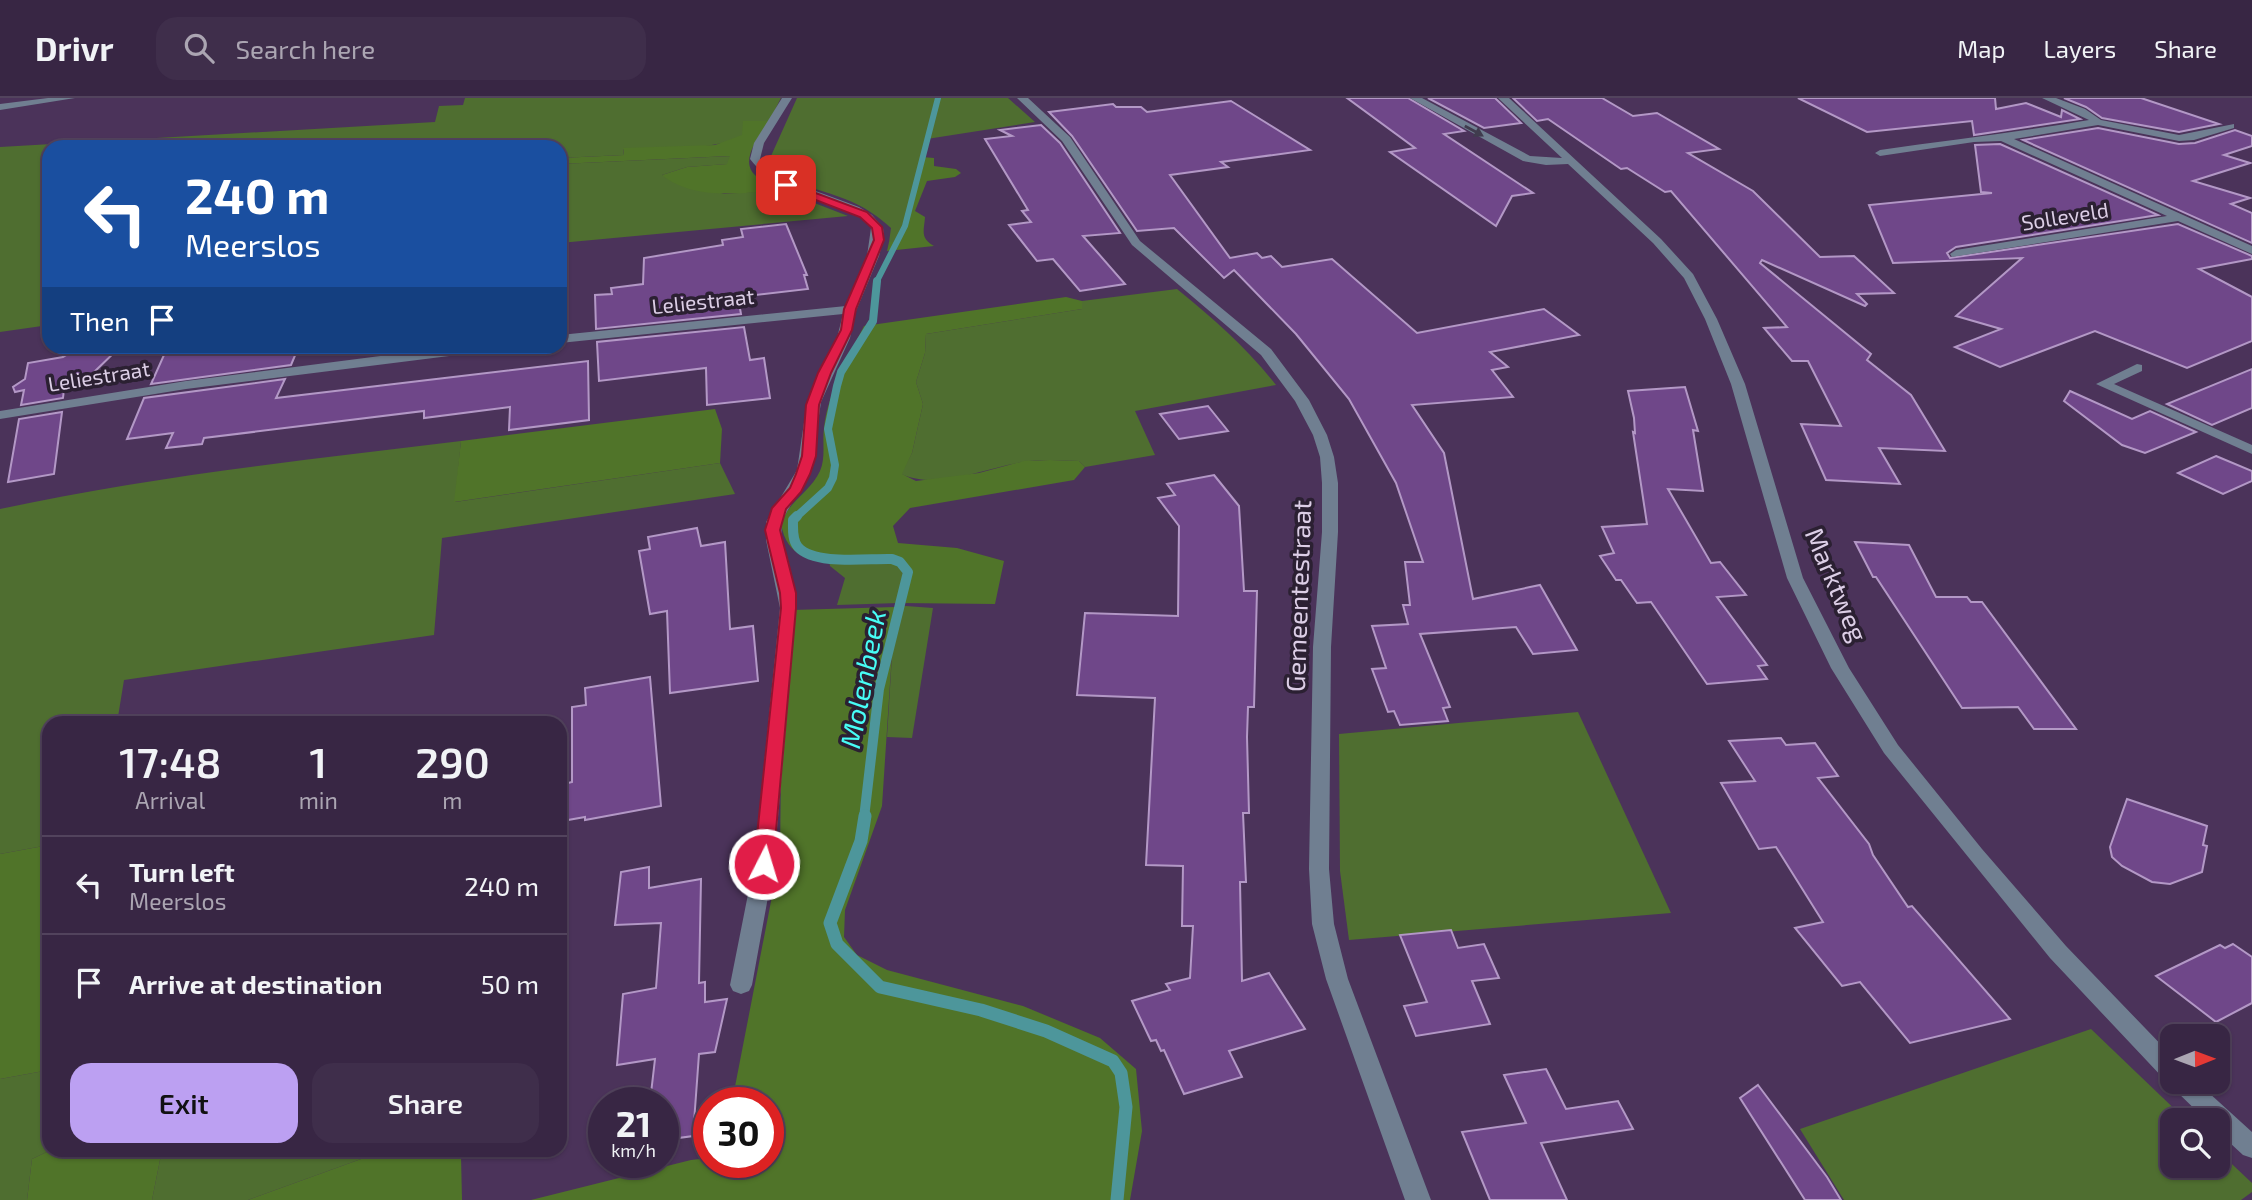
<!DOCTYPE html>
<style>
body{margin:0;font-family:"Exo 2",sans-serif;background:#3f2e4b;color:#f1f3f6;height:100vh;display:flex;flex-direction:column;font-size:26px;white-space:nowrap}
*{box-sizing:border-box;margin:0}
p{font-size:23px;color:#aba5b2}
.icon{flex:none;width:38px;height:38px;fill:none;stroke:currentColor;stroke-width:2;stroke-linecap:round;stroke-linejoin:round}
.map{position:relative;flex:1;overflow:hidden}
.side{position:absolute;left:42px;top:618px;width:525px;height:441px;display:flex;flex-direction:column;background:#382644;border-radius:21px;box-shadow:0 2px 5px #0004,0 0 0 2px #52435d}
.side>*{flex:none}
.guide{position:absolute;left:42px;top:42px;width:525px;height:214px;border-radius:21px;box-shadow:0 2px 5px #0004,0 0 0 2px #52435d;background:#1a4fa0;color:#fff;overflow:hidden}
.needle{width:46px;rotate:89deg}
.buttons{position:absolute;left:2160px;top:926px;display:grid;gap:14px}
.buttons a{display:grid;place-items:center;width:70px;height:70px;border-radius:14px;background:#382644;box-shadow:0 2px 5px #0004,0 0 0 2px #52435d;font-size:35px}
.speed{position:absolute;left:588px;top:989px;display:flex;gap:14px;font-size:35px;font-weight:700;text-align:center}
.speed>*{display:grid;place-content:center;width:91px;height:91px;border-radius:50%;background:#382644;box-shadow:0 2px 5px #0004,0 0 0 2px #52435d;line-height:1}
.speed small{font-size:18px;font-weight:400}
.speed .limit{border:10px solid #d22;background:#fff;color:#111}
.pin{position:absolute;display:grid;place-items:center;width:60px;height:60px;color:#fff;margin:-30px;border-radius:14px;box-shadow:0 4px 10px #0006}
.me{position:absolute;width:77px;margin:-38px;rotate:5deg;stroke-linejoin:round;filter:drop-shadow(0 0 5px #0008)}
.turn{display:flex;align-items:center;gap:24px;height:147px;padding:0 28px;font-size:32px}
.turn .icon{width:91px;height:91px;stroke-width:2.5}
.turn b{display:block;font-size:49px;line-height:60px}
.then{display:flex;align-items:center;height:66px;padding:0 28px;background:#0003;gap:14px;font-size:26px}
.eta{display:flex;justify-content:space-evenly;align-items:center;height:119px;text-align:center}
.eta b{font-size:42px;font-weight:600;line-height:49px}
.primary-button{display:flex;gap:14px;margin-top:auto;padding:14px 28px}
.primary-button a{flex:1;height:80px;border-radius:21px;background:#bca0f2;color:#111;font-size:28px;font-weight:600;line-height:80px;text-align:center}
.primary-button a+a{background:#3f2e4b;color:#f1f3f6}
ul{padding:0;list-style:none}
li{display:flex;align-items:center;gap:21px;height:98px;padding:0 28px;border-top:2px solid #52435d}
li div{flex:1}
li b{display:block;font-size:26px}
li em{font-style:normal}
header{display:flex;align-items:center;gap:42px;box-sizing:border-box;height:98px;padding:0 35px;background:#382644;border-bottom:2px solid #52435d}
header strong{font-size:33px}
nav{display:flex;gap:38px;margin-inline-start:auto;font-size:24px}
.search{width:490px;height:63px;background:#3f2e4b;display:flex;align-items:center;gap:18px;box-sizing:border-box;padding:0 24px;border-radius:21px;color:#aba5b2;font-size:26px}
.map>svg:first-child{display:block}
.green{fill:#4f6e30}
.forest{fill:#507429}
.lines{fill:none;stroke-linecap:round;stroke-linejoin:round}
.stream-far3{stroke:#4d969b;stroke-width:6}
.stream-far2{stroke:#4d969b;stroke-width:8}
.stream-far1{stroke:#4d969b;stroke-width:10}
.stream{stroke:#4d969b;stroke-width:13}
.building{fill:#6f4789;stroke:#b398c6;stroke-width:2}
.minor{fill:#707f91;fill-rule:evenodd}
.oneway{fill:#403c4e}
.route{fill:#e11d48;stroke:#92132f;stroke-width:2}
.labels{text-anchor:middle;stroke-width:7;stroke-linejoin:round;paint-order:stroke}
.far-street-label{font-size:21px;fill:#dccee6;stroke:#2b2032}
.street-label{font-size:26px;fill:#dccee6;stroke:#2b2032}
.water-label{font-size:28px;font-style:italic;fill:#47fdf6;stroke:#2b2032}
</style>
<header>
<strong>Drivr</strong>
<div class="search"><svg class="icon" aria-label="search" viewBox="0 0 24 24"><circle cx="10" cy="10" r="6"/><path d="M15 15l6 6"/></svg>Search here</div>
<nav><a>Map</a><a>Layers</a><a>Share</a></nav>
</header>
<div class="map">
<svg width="2252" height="1102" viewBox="0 0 2252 1102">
<rect width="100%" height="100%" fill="#4b335a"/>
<g class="green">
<path d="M465 0H781C777 7 773 19 767 24 729 56 670 49 623 51L624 57 560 60V49H49V227L0 234V49L435 24 439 8 463 7Z"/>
<path d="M797 0H1008L1035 24 927 41 899 144H889L891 130C856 97 821 95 778 79L771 58Z"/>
<polygon points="731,58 728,66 687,69 662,77 724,96 781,92 848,118 560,145 560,66"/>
<path d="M1177 191C1214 221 1247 250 1276 287L1135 313 1155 357 1085 369 1079 363C1061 363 1041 361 1024 364 985 369 939 393 901 376L912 355 923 306 916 284 925 255 926 236 1082 211V203Z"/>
<path d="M461 343 455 404 720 365 735 396 442 440 434 537 124 582 117 625H49V747L0 756V411C152 378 306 362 461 343Z"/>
<polygon points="872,462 890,465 903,472 899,505 837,507 845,480 830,468 829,463"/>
<polygon points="906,508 933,510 912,640 887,639 895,509"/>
<polygon points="1578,614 1671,815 1349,842 1340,773 1339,636"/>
<polygon points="2091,931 2186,1022 2172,1022 2172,1068 2217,1068 2217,1052 2252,1085 2252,1094 2241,1102 1844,1102 1800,1031"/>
<polygon points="49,972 51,1052 32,1061 27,1102 0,1102 0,981"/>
<polygon points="162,1052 386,1052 248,1102 152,1102"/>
</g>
<g class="forest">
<path d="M743 23H769C760 37 738 63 756 78 763 84 773 88 781 92 742 95 694 103 662 77L687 69 727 66 730 58 560 66V60L624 57 623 50 715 47 742 37Z"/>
<path d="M922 59 934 60V68L956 71 961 75 955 79 927 83 915 113 925 119C924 133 920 140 934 148L887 153 889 144H899Z"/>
<path d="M1066 199 1082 203V211L926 236 925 255 916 284 923 306 912 355 902 376 916 383 979 375 1024 363 1050 362 1079 363 1085 369 1074 382 910 410 893 428 898 445 957 450 1004 463 995 506 899 505 903 472C863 449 790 487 781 425 789 403 811 393 820 373 826 359 822 344 824 330 828 294 848 260 864 228Z"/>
<polygon points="715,311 722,331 720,365 454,404 461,343"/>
<polygon points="895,509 882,708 845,812 844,839 857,857 887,872 1023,908 1100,940 1136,971 1142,1033 1130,1102 531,1102 691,1062 709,1060 709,1064 768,1064 768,1004 732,1004 780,757 781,668 792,512"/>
<polygon points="49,747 49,972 0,981 0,756"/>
<polygon points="51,1052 162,1052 152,1102 27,1102 32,1061"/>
<polygon points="386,1052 435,1052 461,1058 462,1102 248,1102"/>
</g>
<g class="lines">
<polyline class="stream-far3" points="876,185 905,128 938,0"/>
<polyline class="stream-far2" points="795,420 828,390 833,380 835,367 828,331 837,288 841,274 873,223 877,183"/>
<path class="stream-far1" d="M797 418 793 422C793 431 792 442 798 449 815 468 869 460 892 461L900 464 908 474 879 591 864 720"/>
<polyline class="stream" points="865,718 861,743 830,825 837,846 880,889 981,912 1046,933 1113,963 1121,975 1126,1009 1117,1102"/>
</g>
<g class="building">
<polygon points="1347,0 1408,0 1464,33 1444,36 1533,95 1512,98 1496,128 1390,54 1415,50"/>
<polygon points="1428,0 1495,0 1521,25 1484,30"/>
<polygon points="1513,0 1602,0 1633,18 1657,15 1719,51 1688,55 1753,93 1820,159 1854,158 1894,195 1857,196 1867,206 1865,208 1762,162 1760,165 1871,256 1867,262 1911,297 1945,353 1879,350 1900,386 1826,382 1801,326 1841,328 1808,263 1792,263 1764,230 1787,229 1671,93 1665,94 1627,70 1621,71 1548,21 1537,23"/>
<polygon points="1798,0 1995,0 1996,11 2026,5 2061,19 2062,12 2080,21 1974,37 1972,23 1867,34"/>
<polygon points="2064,0 2141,0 2219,26 2179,34 2102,20 2086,9"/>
<polygon points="1231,3 1310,52 1221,64 1228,69 1170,77 1230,160 1257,155 1262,160 1271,158 1282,169 1332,161 1417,235 1544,211 1579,237 1490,254 1508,269 1492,272 1513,299 1412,307 1444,355 1473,501 1540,487 1577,552 1533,556 1516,529 1420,536 1450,609 1443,610 1448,623 1400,627 1394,613 1388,614 1372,571 1386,570 1372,528 1408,526 1403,507 1410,507 1405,464 1423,464 1396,385 1349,301 1296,236 1234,172 1224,180 1174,130 1137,133 1072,38 1049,14 1113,6 1116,9 1141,9 1147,14"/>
<polygon points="1041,27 1060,45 1120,135 1083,138 1125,186 1080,193 1053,161 1037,163 1009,127 1031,124 1022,113 1028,112 985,41 1012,38 1000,32"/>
<polygon points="2098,30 2179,46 2195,45 2235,32 2252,38 2252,48 2224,57 2250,65 2193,83 2250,100 2231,106 2252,115 2252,145 2023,42"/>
<polygon points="2000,46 2158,117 1956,149 1947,155 1950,160 2178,126 2252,158 2252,161 2199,171 2252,199 2252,243 2187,270 2095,233 2000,269 1955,249 2001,231 1956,218 2022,160 1893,165 1869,107 1992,95 1981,94 1975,47"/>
<polygon points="786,126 807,177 804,177 808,191 738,199 741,216 596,231 595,197 612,196 611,190 643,186 644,160 723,147 722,142 743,139 741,131"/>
<polygon points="744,229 750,262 764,260 770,300 707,307 706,270 599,283 597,244"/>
<polygon points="121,248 90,278 65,283 63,300 21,307 24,292 15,294 13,289 25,281 28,265 63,259 79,249"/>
<polygon points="168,248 299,248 291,267 151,286"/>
<polygon points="588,263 589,322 509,332 510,309 424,320 424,313 204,340 202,346 166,350 173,335 127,341 144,300 285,281 276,300"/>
<polygon points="2252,271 2252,310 2212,327 2167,306"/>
<polygon points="1685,289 1698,333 1693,332 1703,393 1668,391 1711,465 1720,464 1746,497 1717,499 1767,567 1758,568 1767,581 1707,586 1651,504 1637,505 1621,482 1616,482 1600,458 1614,455 1602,429 1647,426 1633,334 1635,335 1634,320 1628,293"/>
<polygon points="2070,293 2132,321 2150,313 2196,334 2145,355 2122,347 2064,303"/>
<polygon points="1208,308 1228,333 1179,341 1160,316"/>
<polygon points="62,314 54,376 8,384 19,321"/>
<polygon points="2216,358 2252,373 2252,383 2223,396 2178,375"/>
<polygon points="1214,377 1239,408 1244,493 1257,493 1254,609 1248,609 1247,639 1249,715 1243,715 1246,784 1240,784 1242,883 1269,875 1305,931 1229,953 1242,979 1184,996 1164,952 1161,953 1156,942 1151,943 1132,903 1170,892 1166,886 1190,880 1193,828 1182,828 1183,768 1146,767 1155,600 1077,597 1085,515 1178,518 1179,428 1158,400 1175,397 1167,386"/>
<polygon points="697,430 701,448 725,444 730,531 753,528 758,583 670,595 667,513 650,516 639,453 650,451 648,439"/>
<polygon points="1855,444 1909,447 1936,499 1967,499 1971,504 1982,504 2076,631 2034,631 2018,609 1962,610 1876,479 1873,479"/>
<polygon points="650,579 661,708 585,722 585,719 568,722 568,685 572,684 572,609 586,607 585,590"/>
<polygon points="1781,640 1786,647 1815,645 1838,678 1818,680 1869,746 1873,757 1908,809 1912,808 2010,921 1910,945 1860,884 1842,888 1795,830 1823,824 1776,749 1759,751 1721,685 1755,683 1729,643"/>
<polygon points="2127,701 2207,728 2203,747 2207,748 2202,774 2170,786 2152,784 2122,768 2112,759 2110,749"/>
<polygon points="649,769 649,790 701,781 699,885 705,884 705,904 727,901 715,954 699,956 693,1038 663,1042 663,1004 650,1004 655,961 617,967 623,896 656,890 661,825 615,827 621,774"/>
<polygon points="1451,832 1458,850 1484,846 1499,880 1472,883 1490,926 1416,938 1404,908 1427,904 1400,837"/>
<polygon points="2233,846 2252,859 2252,905 2216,924 2156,878 2220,847 2225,850"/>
<polygon points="1546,971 1566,1011 1618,1003 1633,1031 1541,1045 1567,1102 1490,1102 1462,1034 1526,1025 1504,977"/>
<polygon points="1758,987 1827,1079 1841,1102 1805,1102 1740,1000"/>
</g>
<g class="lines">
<g class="minor">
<polygon points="48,0 75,0 0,12 0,6"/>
<path d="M782 0H792L764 45 760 61 770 72 786 82 859 109 872 117 883 130 884 138 879 158 856 213 850 240 821 304 811 372 781 424 782 442 796 510 774 766 752 887 749 893 741 896 733 893 730 887 754 766 780 510 766 442V424L797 372 807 304 837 240 843 216 560 245V237L846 208 867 158 871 130C842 93 782 103 750 61L754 45Z"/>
<polygon points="1017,0 1028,0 1070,39 1140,143 1271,251 1309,302 1327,337 1334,359 1338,385 1338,434 1331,549 1329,771 1334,826 1348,881 1431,1102 1405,1102 1326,881 1312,826 1309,771 1313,549 1322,434 1322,385 1320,359 1313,337 1295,303 1261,257 1132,147 1062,43"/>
<polygon points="1410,0 1422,0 1530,58 1562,60 1498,0 1509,0 1661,141 1693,176 1717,221 1745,286 1803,480 1849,570 1898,647 1982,751 2066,848 2172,958 2172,984 2197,984 2252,1034 2252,1060 2243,1057 2217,1033 2217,1022 2206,1022 2174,991 2171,983 2164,981 2050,860 1884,655 1831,570 1787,480 1731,286 1705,221 1684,180 1653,145 1568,66 1546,67 1523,63"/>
<path d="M2042 0H2056L2085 11 2101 22 2179 37 2234 26V30L2194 42 2179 43 2098 27 2014 41 2252 148V156L2178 123 1952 159 1950 156 1956 152 2167 118 2001 43 1974 44 1880 58 1875 55 1880 52C1950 42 2020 34 2089 22Z"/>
<polygon points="458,248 503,248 497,252 186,291 0,321 0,313 186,283"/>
<polygon points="2137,266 2142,267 2142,273 2114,286 2252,347 2252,356 2096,286"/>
</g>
</g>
<defs><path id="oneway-solid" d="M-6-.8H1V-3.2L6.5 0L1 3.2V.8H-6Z" transform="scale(1.75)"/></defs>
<use class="oneway" href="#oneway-solid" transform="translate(1474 33) rotate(29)"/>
<polygon class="route" points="786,84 867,114 882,129 884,142 856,211 852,232 831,275 819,307 816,358 810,376 801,394 786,411 780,432 796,495 796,510 773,766 770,770 757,770 754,766 781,510 780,495 765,432 772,410 790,390 796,376 802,358 806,307 818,275 841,232 844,211 874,142 872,130 860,119 782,89 782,85"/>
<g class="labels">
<g class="far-street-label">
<text transform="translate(2065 119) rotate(-9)" y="7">Solleveld</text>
<text transform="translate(703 204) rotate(-6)" y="7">Leliestraat</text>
<text transform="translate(99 279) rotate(-9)" y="7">Leliestraat</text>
</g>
<g class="street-label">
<text transform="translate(1836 487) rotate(67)" y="9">Marktweg</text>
<text transform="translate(1299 498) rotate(-88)" y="9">Gemeentestraat</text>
</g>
<g class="water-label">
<text transform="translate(863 581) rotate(-79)" y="10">Molenbeek</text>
</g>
</g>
</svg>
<div class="buttons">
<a><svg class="needle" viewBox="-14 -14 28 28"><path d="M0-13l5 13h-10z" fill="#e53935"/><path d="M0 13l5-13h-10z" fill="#aba5b2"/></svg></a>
<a><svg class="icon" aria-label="search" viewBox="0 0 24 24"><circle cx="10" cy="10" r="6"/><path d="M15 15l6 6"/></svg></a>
</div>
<div class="speed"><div>21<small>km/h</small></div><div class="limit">30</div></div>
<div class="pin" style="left:786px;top:87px;background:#d93025"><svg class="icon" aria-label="arrive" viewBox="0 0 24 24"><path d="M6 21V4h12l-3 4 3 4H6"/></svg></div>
<svg class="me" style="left:764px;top:766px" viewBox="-20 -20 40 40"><circle r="17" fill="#e11d48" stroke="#fff" stroke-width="3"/><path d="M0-11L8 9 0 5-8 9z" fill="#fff"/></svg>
<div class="guide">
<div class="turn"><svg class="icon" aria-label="left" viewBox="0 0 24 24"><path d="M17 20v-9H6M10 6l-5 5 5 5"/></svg><div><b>240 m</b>Meerslos</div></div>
<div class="then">Then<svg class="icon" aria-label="arrive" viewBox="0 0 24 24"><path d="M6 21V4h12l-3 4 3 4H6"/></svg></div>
</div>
<section class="side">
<div class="eta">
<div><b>17:48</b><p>Arrival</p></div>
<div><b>1</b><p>min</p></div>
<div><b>290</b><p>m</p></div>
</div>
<ul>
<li><svg class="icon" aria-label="left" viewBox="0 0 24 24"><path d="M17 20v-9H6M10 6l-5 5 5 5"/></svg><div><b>Turn left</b><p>Meerslos</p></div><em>240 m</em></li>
<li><svg class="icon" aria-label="arrive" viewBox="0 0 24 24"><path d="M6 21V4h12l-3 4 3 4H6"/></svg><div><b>Arrive at destination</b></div><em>50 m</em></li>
</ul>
<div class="primary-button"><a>Exit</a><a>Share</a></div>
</section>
</div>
